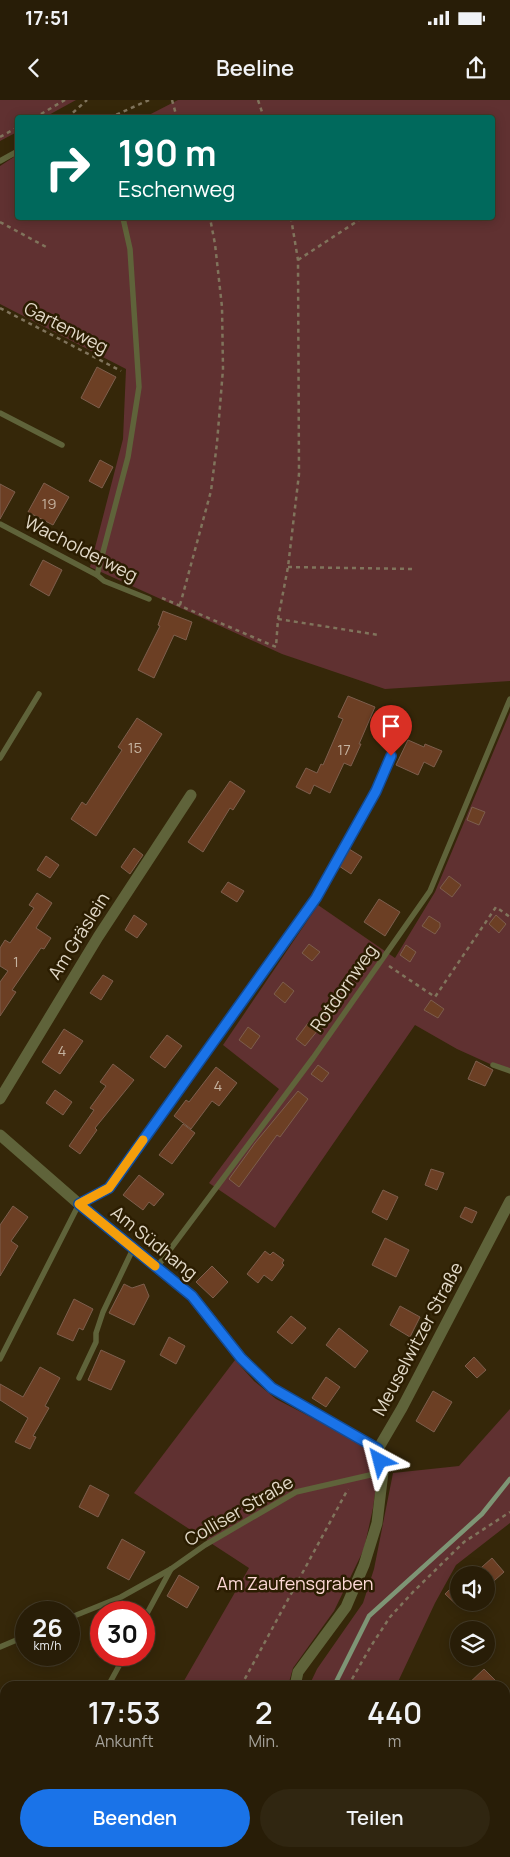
<!DOCTYPE html>
<html lang="de">
<meta charset="utf-8">
<style>
body{margin:0;font-family:Manrope,sans-serif;background:#302611;color:#f1f3f6;height:100vh;display:flex;flex-direction:column;font-size:19px;white-space:nowrap}
*{box-sizing:border-box;margin:0}
p{font-size:16px;color:#a5a29b}
.icon{flex:none;width:28px;height:28px;fill:none;stroke:currentColor;stroke-width:2;stroke-linecap:round;stroke-linejoin:round}
.map{position:relative;flex:1;overflow:hidden}
.panel{position:absolute;left:0px;top:1581px;width:510px;height:176px;display:flex;flex-direction:column;background:#281d07;border-radius:15px 15px 0 0;box-shadow:0 2px 12px #0003,0 0 0 1px #443b28}
.panel>*{flex:none}
.banner{position:absolute;left:15px;top:15px;width:480px;height:105px;border-radius:5px;box-shadow:0 2px 12px #0003,0 0 0 1px #443b28;background:#00695c;color:#fff;overflow:hidden}
.tools{position:absolute;left:450px;top:1466px;display:grid;gap:10px}
.tools a{display:grid;place-items:center;width:45px;height:45px;border-radius:50%;background:#281d07;box-shadow:0 2px 12px #0003,0 0 0 1px #443b28;font-size:25px}
.speed{position:absolute;left:15px;top:1501px;display:flex;gap:10px;font-size:25px;font-weight:700;text-align:center}
.speed>*{display:grid;place-content:center;width:65px;height:65px;border-radius:50%;background:#281d07;box-shadow:0 2px 12px #0003,0 0 0 1px #443b28;line-height:1}
.speed small{font-size:12px;font-weight:400}
.speed .limit{border:8px solid #d22;background:#fff;color:#111}
.pin{position:absolute;display:grid;place-items:center;width:42px;height:42px;color:#fff;margin:-51px -21px;border-radius:50% 50% 50% 0;rotate:-45deg;box-shadow:0 0 5px #0007}
.pin .icon{rotate:45deg}
.me{position:absolute;width:55px;margin:-28px;rotate:322deg;stroke-linejoin:round;filter:drop-shadow(0 0 4px #0008)}
.turn{display:flex;align-items:center;gap:18px;height:105px;padding:0 20px;font-size:22px}
.turn .icon{width:65px;height:65px;stroke-width:2.5}
.turn b{display:block;font-size:35px;line-height:42px}
.eta{display:flex;justify-content:space-evenly;align-items:center;height:85px;text-align:center}
.eta b{font-size:30px;font-weight:600;line-height:35px}
.button{display:flex;gap:10px;margin-top:auto;padding:10px 20px}
.button a{flex:1;height:58px;border-radius:30px;background:#1a73e8;color:#fff;font-size:20px;font-weight:600;line-height:58px;text-align:center}
.button a+a{background:#302611;color:#f1f3f6}
.status{display:flex;justify-content:space-between;align-items:center;height:35px;padding:0 25px;background:#281d07;direction:ltr}
.status svg{height:14px;fill:currentColor}
header{display:flex;justify-content:space-between;align-items:center;height:65px;padding:0 20px;background:#281d07;font-size:22px;font-weight:600}
.map>svg:first-child{display:block}
.green{fill:#603131}
.lines{fill:none;stroke-linecap:round;stroke-linejoin:round}
.stream{stroke:#7e9575;stroke-width:4.5}
.building{fill:#6c3f24;stroke:#7d5e4d}
.path{stroke:#80745c;stroke-width:2.5;stroke-dasharray:4 4;stroke-linecap:butt}
.lane{stroke:#5f633a;stroke-width:5.5}
.street{stroke:#5f633a;stroke-width:11}
.route-casing{stroke:#114b97;stroke-width:12}
.route{stroke:#1a73e8;stroke-width:9}
.slow{stroke:#f59e0b;stroke-width:9}
.labels{text-anchor:middle;stroke-width:5;stroke-linejoin:round;paint-order:stroke}
.number-label{font-size:15px;fill:#c5b3a0}
.street-label{font-size:18px;fill:#e3dac9;stroke:#2b1d01}
.park-label{font-size:18px;fill:#fdd8d6;stroke:#2b1d01}
</style>
<div class="status"><b>17:51</b><svg viewBox="0 0 49 12"><path d="M0 12V9h3v3zM5 12V6h3v6zM10 12V3h3v9zM15 12V0h3v12zM26 1h20v11H26zM47 4h2v5h-2z"/></svg></div>
<header><svg class="icon" aria-label="back" viewBox="0 0 24 24"><path d="M15 5l-7 7 7 7"/></svg>Beeline<svg class="icon" aria-label="share" viewBox="0 0 24 24"><path d="M12 15V3M7 8l5-5 5 5M5 13v7h14v-7"/></svg></header>
<div class="map">
<svg width="510" height="1757" viewBox="0 0 510 1757">
<rect width="100%" height="100%" fill="#352709"/>
<g class="green">
<polygon points="0,0 76,0 45,17 18,18 17,32 0,41"/>
<polygon points="178,0 510,0 510,581 385,589 282,554 90,467 123,339 126,269 0,204 0,66 17,55 18,118 492,118 492,18 145,17"/>
<polygon points="510,612 510,973 457,949 415,925 275,1128 209,1083 279,989 223,945 318,805 395,858 435,792"/>
<polygon points="235,1260 254,1281 276,1299 355,1340 374,1356 378,1372 373,1408 364,1449 334,1511 293,1568 288,1586 181,1586 249,1468 134,1393"/>
<polygon points="510,1309 510,1423 456,1465 435,1503 396,1586 309,1586 317,1569 363,1503 374,1469 393,1373 459,1366"/>
<polygon points="0,1630 5,1632 5,1752 160,1752 162,1757 0,1757"/>
<polygon points="510,1743 510,1757 398,1757 419,1754 340,1757 240,1757 243,1752 505,1752 505,1744"/>
<polygon points="169,1753 210,1753 207,1757 171,1757"/>
</g>
<g class="lines">
<g class="stream">
<polyline points="334,1586 369,1516 482,1414 510,1379"/>
<polyline points="234,1757 236,1752"/>
</g>
</g>
<g class="building">
<polygon points="97,267 116,277 99,308 81,298"/>
<polygon points="100,360 113,367 102,388 89,381"/>
<polygon points="44,383 69,397 53,425 28,412"/>
<polygon points="0,384 15,392 0,419"/>
<polygon points="43,460 62,470 49,496 30,485"/>
<polygon points="163,511 192,522 186,540 174,535 154,578 138,570 160,526 158,525"/>
<polygon points="348,596 375,607 359,644 361,644 351,666 344,663 330,693 314,685 310,694 296,687 306,668 317,673 321,664 323,665 343,619 338,617"/>
<polygon points="137,618 162,634 96,736 71,719 82,702 86,705 122,650 118,647"/>
<polygon points="408,640 424,647 425,644 442,651 434,667 424,662 418,675 396,665"/>
<polygon points="230,681 245,691 233,710 230,708 203,752 188,742"/>
<polygon points="472,707 485,712 479,725 467,720"/>
<polygon points="134,748 143,755 130,774 121,767"/>
<polygon points="349,749 362,757 351,774 339,766"/>
<polygon points="46,756 59,765 50,778 37,770"/>
<polygon points="449,776 461,785 452,797 440,788"/>
<polygon points="228,782 244,791 237,802 221,792"/>
<polygon points="37,793 52,803 36,828 51,838 44,849 41,848 12,890 16,892 0,916 0,882 8,871 0,866 0,848 5,840 10,843 34,808 29,805"/>
<polygon points="379,799 400,812 385,836 364,822"/>
<polygon points="134,815 147,824 137,838 125,830"/>
<polygon points="496,815 506,824 499,833 489,824"/>
<polygon points="429,816 440,823 440,827 435,834 422,826"/>
<polygon points="309,844 320,852 312,861 302,853"/>
<polygon points="406,845 416,852 410,862 400,855"/>
<polygon points="103,875 113,881 101,900 90,893"/>
<polygon points="283,882 294,891 285,903 274,894"/>
<polygon points="431,900 444,909 438,918 424,910"/>
<polygon points="308,923 318,930 305,946 296,939"/>
<polygon points="248,927 260,936 251,949 239,940"/>
<polygon points="64,929 83,941 60,974 42,962"/>
<polygon points="167,935 182,946 165,968 150,957"/>
<polygon points="476,961 493,970 485,986 468,979"/>
<polygon points="113,964 134,980 95,1028 97,1030 80,1054 69,1046 94,1010 90,1008 106,986 100,982"/>
<polygon points="318,965 329,973 322,982 311,974"/>
<polygon points="216,967 237,983 219,1006 212,1001 191,1029 174,1016 186,1000 189,1002"/>
<polygon points="55,990 72,1002 63,1015 46,1003"/>
<polygon points="298,991 308,999 280,1037 277,1035 239,1087 229,1079 255,1043"/>
<polygon points="183,1024 195,1033 172,1064 159,1055"/>
<polygon points="431,1069 444,1073 437,1090 425,1085"/>
<polygon points="139,1075 164,1094 154,1106 149,1102 143,1110 123,1095"/>
<polygon points="383,1090 398,1097 387,1120 372,1112"/>
<polygon points="13,1106 28,1117 11,1141 18,1146 0,1176 0,1125"/>
<polygon points="465,1107 477,1112 472,1123 460,1117"/>
<polygon points="385,1138 409,1150 396,1177 372,1165"/>
<polygon points="265,1151 270,1155 273,1152 284,1160 282,1163 284,1165 272,1181 264,1175 258,1183 247,1174"/>
<polygon points="212,1166 228,1182 213,1198 196,1182"/>
<polygon points="124,1184 132,1188 144,1184 149,1196 134,1225 109,1213"/>
<polygon points="74,1199 93,1209 83,1230 79,1228 73,1241 57,1234"/>
<polygon points="400,1206 420,1217 410,1237 390,1225"/>
<polygon points="291,1216 306,1228 292,1244 277,1232"/>
<polygon points="339,1228 368,1251 355,1268 326,1245"/>
<polygon points="169,1237 185,1246 176,1264 160,1255"/>
<polygon points="101,1250 125,1261 111,1290 88,1280"/>
<polygon points="474,1257 486,1270 477,1278 465,1266"/>
<polygon points="40,1267 60,1278 45,1306 49,1308 33,1336 36,1337 30,1349 15,1342 28,1318 0,1300 0,1284 23,1297"/>
<polygon points="326,1277 340,1287 326,1307 312,1298"/>
<polygon points="433,1291 452,1302 434,1332 416,1321"/>
<polygon points="90,1385 109,1395 98,1417 79,1407"/>
<polygon points="122,1439 145,1452 129,1480 107,1468"/>
<polygon points="492,1458 504,1472 486,1488 486,1475 473,1475"/>
<polygon points="179,1475 199,1487 187,1508 167,1496"/>
<polygon points="459,1480 459,1507 445,1494"/>
<polygon points="484,1569 501,1586 466,1586"/>
</g>
<g class="lines">
<g class="path">
<polyline points="172,0 177,18"/>
<polyline points="258,0 264,18"/>
<polyline points="34,18 65,0"/>
<polyline points="67,18 87,0"/>
<polyline points="109,18 149,0"/>
<polyline points="0,37 18,27"/>
<polyline points="0,122 48,148"/>
<polyline points="298,160 362,118"/>
<polyline points="0,208 121,271"/>
<polyline points="288,467 412,469"/>
<polyline points="162,498 276,547 278,519 288,467 299,374 298,160 291,118"/>
<polyline points="180,505 211,391 217,343 223,269 222,207 215,144 210,118"/>
<polyline points="278,519 379,535"/>
<polyline points="389,866 435,897 496,807 510,817"/>
<polyline points="241,1586 348,1389"/>
<polyline points="348,1586 371,1546 390,1517 413,1492 464,1442 510,1412"/>
<polyline points="32,1757 37,1752"/>
<polyline points="248,1757 251,1752"/>
<polyline points="339,1757 374,1752"/>
<polyline points="415,1757 416,1752"/>
</g>
<g class="lane">
<polyline points="90,18 91,18"/>
<polyline points="0,61 18,51"/>
<polyline points="0,313 62,345"/>
<polyline points="0,424 97,475 104,481 149,499"/>
<polyline points="97,475 128,357 139,287 130,149 123,118"/>
<polyline points="0,658 39,594"/>
<polyline points="493,965 510,971"/>
<polyline points="157,1167 313,958 430,791 510,599"/>
<polyline points="0,1259 79,1104 109,1088 316,798 376,691 391,656"/>
<polyline points="79,1278 96,1242 96,1233 103,1212 133,1149"/>
<polyline points="69,1518 121,1497 171,1469 205,1445 296,1392 383,1372"/>
<polyline points="144,1519 171,1469"/>
<polyline points="0,1547 26,1536"/>
<polyline points="108,1586 125,1555"/>
</g>
<g class="street">
<polyline points="0,999 98,837 191,695"/>
<polyline points="0,1035 79,1104 192,1196 241,1258 272,1288 378,1349"/>
<polyline points="295,1586 298,1572 346,1507 364,1465 377,1423 383,1372 378,1349 402,1308 510,1101"/>
<polyline points="0,1625 5,1627"/>
<polyline points="505,1643 510,1635"/>
<polyline points="505,1736 510,1736"/>
<polyline points="162,1752 164,1757"/>
<polyline points="213,1757 215,1752"/>
</g>
</g>
<g class="lines">
<defs>
<polyline id="route" points="380,1361 378,1349 272,1288 241,1258 192,1196 79,1104 109,1088 316,798 376,691 391,656"/>
</defs>
<use href="#route" class="route-casing"/>
<use href="#route" class="route"/>
<polyline class="slow" points="143,1040 109,1088 79,1104 155,1166"/>
</g>
<g class="labels">
<g class="number-label">
<text x="49" y="409">19</text>
<text x="135" y="653">15</text>
<text x="344" y="655">17</text>
<text x="16" y="867">1</text>
<text x="62" y="956">4</text>
<text x="218" y="991">4</text>
</g>
<g class="street-label">
<text transform="translate(66 228) rotate(27)" y="6">Gartenweg</text>
<text transform="translate(81 449) rotate(27)" y="6">Wacholderweg</text>
<text transform="translate(79 836) rotate(-58)" y="6">Am Gräslein</text>
<text transform="translate(344 888) rotate(-55)" y="6">Rotdornweg</text>
<text transform="translate(154 1143) rotate(39)" y="6">Am Südhang</text>
<text transform="translate(418 1239) rotate(-62)" y="6">Meuselwitzer Straße</text>
<text transform="translate(239 1411) rotate(-30)" y="6">Colliser Straße</text>
</g>
<g class="park-label">
<text x="295" y="1490">Am Zaufensgraben</text>
</g>
</g>
</svg>
<div class="tools">
<a><svg class="icon" aria-label="sound" viewBox="0 0 24 24"><path d="M4 9h4l5-4v14l-5-4H4zM17 9q2 3 0 6"/></svg></a>
<a><svg class="icon" aria-label="layers" viewBox="0 0 24 24"><path d="M12 4l9 5-9 5-9-5zM3 14l9 5 9-5"/></svg></a>
</div>
<div class="speed"><div>26<small>km/h</small></div><div class="limit">30</div></div>
<div class="pin" style="left:391px;top:656px;background:#d93025"><svg class="icon" aria-label="arrive" viewBox="0 0 24 24"><path d="M6 21V4h12l-3 4 3 4H6"/></svg></div>
<svg class="me" style="left:380px;top:1361px" viewBox="-20 -20 40 40"><path d="M0-17L14 15 0 8-14 15z" fill="#1a73e8" stroke="#fff" stroke-width="4"/></svg>
<div class="banner">
<div class="turn"><svg class="icon" aria-label="right" viewBox="0 0 24 24"><path d="M7 20v-9h11M14 6l5 5-5 5"/></svg><div><b>190 m</b>Eschenweg</div></div>
</div>
<section class="panel">
<div class="eta">
<div><b>17:53</b><p>Ankunft</p></div>
<div><b>2</b><p>Min.</p></div>
<div><b>440</b><p>m</p></div>
</div>
<div class="button"><a>Beenden</a><a>Teilen</a></div>
</section>
</div>
